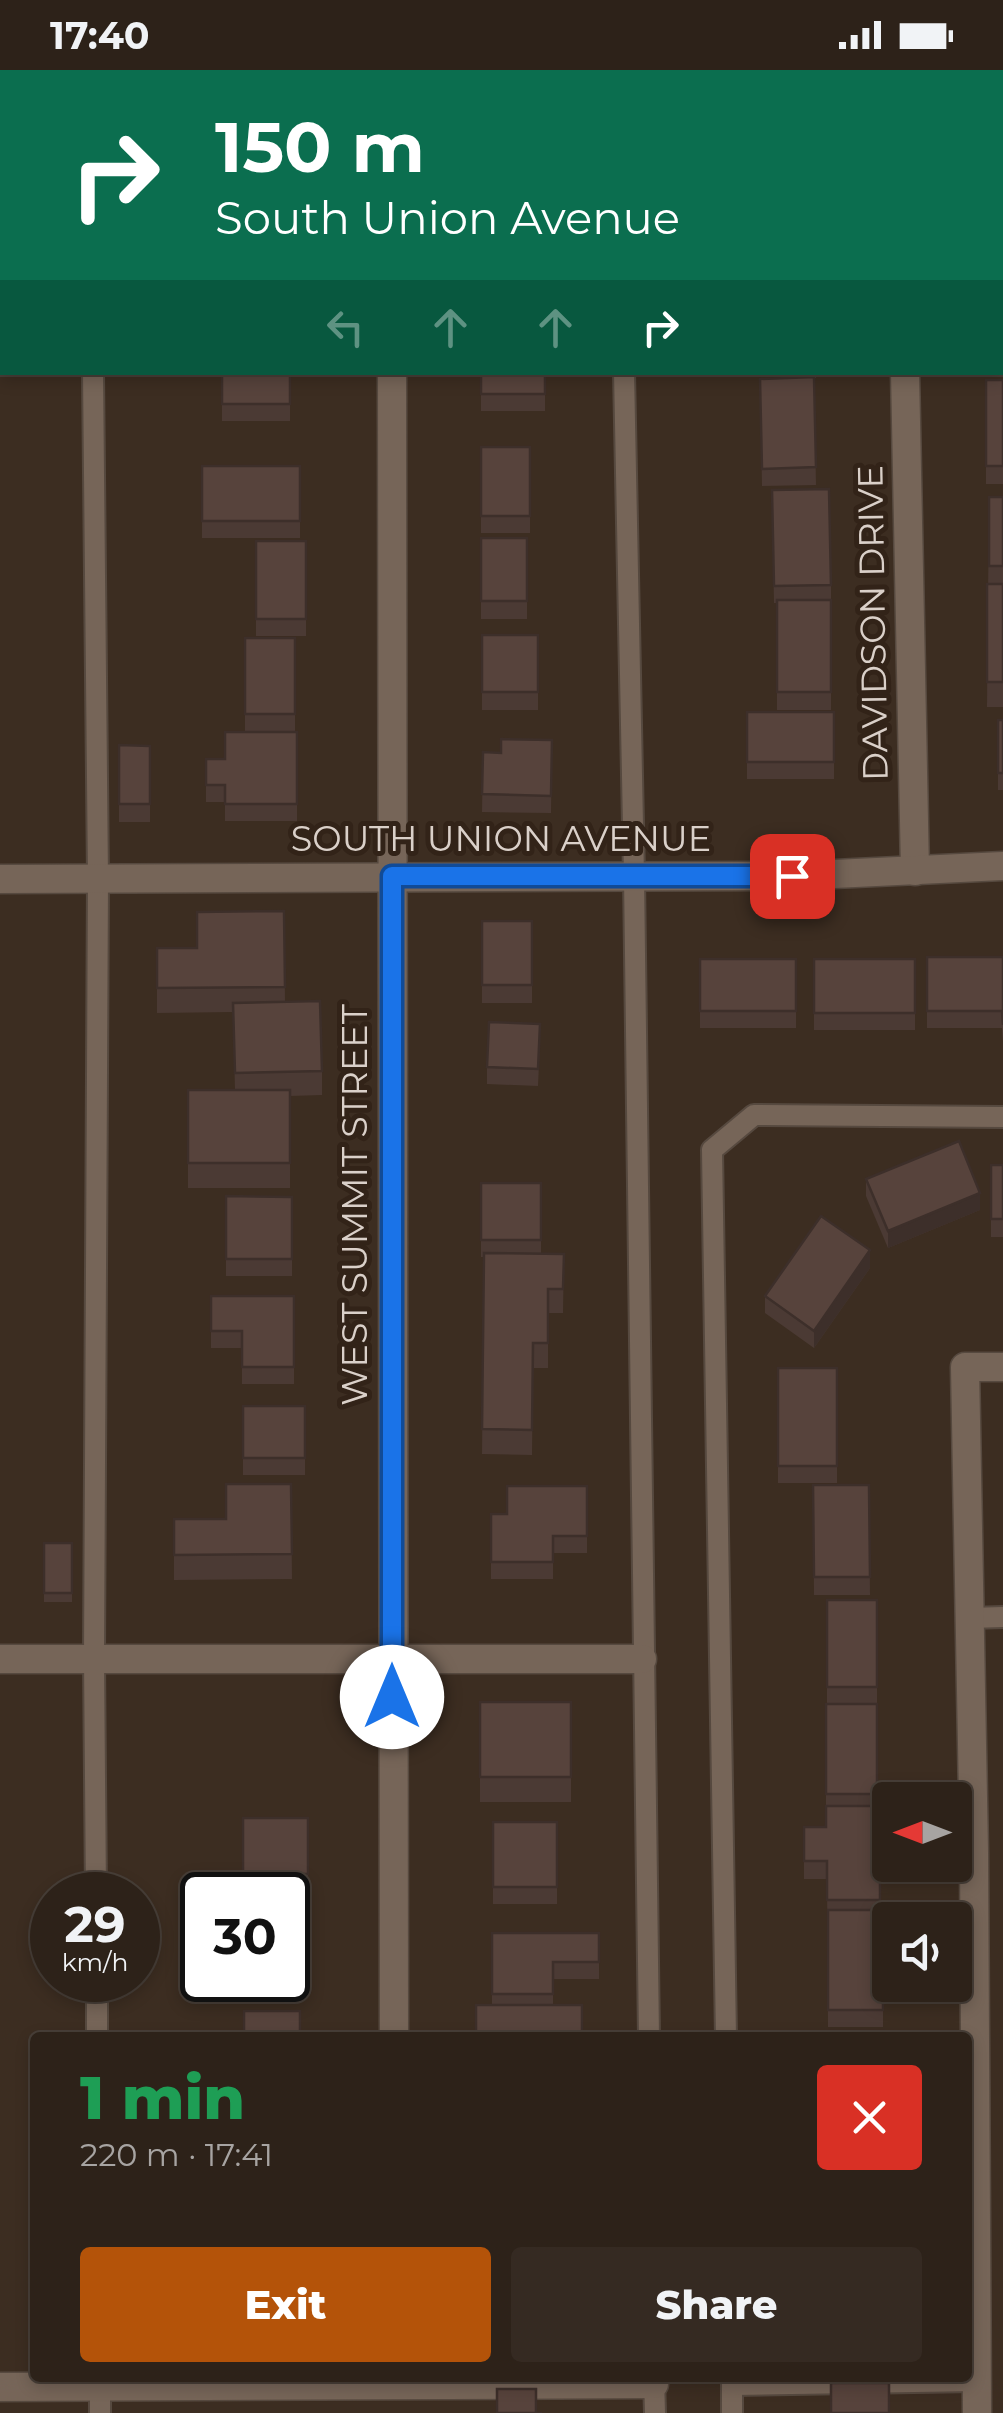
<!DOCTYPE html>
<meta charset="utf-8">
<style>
body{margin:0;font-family:Montserrat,sans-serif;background:#352a22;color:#f1f3f6;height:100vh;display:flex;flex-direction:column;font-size:38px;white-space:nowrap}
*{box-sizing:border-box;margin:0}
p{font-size:32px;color:#a7a4a2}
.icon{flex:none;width:55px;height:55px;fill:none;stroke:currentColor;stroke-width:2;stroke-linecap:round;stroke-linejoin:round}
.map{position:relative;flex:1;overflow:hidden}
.panel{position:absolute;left:30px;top:1962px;width:942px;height:350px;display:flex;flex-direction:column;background:#2d2219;border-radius:10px;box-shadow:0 5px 15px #0003,0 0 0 2px #483f38}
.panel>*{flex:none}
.top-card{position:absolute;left:0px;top:0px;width:1005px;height:305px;box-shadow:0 5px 15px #0003,0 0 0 2px #483f38;background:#0b6e4f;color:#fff;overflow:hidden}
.needle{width:65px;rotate:270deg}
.fabs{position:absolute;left:872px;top:1712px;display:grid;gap:20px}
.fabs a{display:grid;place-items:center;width:100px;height:100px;border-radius:10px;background:#2d2219;box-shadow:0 5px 15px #0003,0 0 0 2px #483f38;font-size:50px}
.speed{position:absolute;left:30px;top:1802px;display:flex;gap:20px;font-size:50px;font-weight:700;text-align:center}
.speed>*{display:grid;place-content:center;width:130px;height:130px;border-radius:50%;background:#2d2219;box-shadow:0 5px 15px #0003,0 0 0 2px #483f38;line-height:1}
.speed small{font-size:25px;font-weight:400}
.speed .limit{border:5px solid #111;border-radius:15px;background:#fff;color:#111}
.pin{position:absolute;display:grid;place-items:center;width:85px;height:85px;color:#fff;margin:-42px;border-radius:20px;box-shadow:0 5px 15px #0006}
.me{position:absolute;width:110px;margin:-55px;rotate:0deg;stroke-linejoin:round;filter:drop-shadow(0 0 8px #0008)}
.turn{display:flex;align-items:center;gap:35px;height:210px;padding:0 50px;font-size:45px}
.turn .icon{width:130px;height:130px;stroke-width:2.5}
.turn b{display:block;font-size:70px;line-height:85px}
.lanes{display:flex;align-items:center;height:95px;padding:0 50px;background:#0003;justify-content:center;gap:50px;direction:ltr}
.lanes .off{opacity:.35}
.round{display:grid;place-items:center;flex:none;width:105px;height:105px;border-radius:10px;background:#352a22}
.summary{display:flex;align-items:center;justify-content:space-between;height:170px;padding:0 50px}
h1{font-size:60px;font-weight:800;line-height:75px;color:#1e9e55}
.button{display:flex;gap:20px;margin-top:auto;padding:20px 50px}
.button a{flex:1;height:115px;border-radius:10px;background:#b45309;color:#fff;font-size:40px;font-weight:800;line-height:115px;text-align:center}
.button a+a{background:#352a22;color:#f1f3f6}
.status{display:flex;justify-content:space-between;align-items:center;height:70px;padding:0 50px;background:#2d2219;direction:ltr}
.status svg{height:28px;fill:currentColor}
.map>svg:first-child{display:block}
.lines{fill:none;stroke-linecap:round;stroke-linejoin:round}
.service-casing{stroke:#56493f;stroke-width:24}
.minor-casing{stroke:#56493f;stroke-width:31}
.secondary-casing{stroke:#56493f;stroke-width:31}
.service{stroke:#766558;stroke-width:20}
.minor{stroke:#766558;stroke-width:28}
.secondary{stroke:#766558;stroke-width:28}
.wall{fill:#4b3a34}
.shaded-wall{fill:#3d2f2a}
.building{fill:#57433c;stroke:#3d2f2a;stroke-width:2.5}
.route-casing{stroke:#114b97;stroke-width:25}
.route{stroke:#1a73e8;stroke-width:18}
.labels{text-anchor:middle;stroke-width:10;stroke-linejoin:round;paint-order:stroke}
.street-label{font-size:35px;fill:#dad0c9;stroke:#322318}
</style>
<div class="status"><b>17:40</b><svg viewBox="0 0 49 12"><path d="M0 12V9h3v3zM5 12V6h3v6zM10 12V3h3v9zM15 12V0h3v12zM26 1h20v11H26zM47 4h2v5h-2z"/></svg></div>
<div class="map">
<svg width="1003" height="2343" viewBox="0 0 1003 2343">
<rect width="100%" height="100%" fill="#3c2d21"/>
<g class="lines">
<defs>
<g id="service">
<polyline points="618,0 618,2"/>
<polyline points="92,2 92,0"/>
<polyline points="93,302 98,809 94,1589 96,1825"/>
<polyline points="624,302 634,806 649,1968"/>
<polyline points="970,1548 1003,1547"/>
<polyline points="97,1910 97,1968"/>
<polyline points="726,1968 712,1080 754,1045 1003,1047"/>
<polyline points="654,2308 655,2343"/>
<polyline points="732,2308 732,2343"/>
<polyline points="732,2315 976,2311"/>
<polyline points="100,2343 100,2308"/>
</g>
<g id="minor">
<polyline points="391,0 391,2"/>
<polyline points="0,113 2,113"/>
<polyline points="1002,169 1003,169"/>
<polyline points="392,302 394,1968"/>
<polyline points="905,302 915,801"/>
<polyline points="0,1589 642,1589"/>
<polyline points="0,2317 654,2314"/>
<polyline points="977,2343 974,1782 965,1297 1003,1297"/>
</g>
<polyline id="secondary" points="0,809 792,806 1003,796"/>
</defs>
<use href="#service" class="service-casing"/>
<use href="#minor" class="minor-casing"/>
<use href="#secondary" class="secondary-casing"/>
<use href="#service" class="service"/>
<use href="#minor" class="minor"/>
<use href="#secondary" class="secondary"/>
</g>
<g class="wall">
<rect x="0" y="151" width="2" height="81"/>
<rect x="222" y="302" width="68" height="49"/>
<rect x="481" y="302" width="64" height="39"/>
<polygon points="783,302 816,302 816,308 814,308 816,415 762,416 760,309 783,308"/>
<rect x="986" y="310" width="17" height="104"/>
<rect x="481" y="377" width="49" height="86"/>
<rect x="202" y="396" width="98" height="72"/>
<polygon points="772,420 831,515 831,640 777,640 777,533 774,533"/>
<polygon points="989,427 1003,427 1003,637 987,637"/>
<rect x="481" y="468" width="46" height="81"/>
<rect x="256" y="471" width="50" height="95"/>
<rect x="482" y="565" width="56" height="75"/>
<rect x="245" y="568" width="50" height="93"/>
<rect x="747" y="642" width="87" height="67"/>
<rect x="998" y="650" width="5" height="70"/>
<polygon points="297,662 297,751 225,751 225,732 206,732 206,689 225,689"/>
<polygon points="552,670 551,743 482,742 483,682 501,683"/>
<polygon points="119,675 150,676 150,752 119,752"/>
<polygon points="284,841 285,932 322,1001 322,1025 290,1026 290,1118 188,1118 188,1020 235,1020 233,942 157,943 157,878 197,878"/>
<rect x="482" y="851" width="50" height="82"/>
<polygon points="927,887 1003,887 1003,972 1002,958 927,958"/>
<rect x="700" y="889" width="96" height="69"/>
<rect x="814" y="889" width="101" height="71"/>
<polygon points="540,972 538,1016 487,1014 487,997"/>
<rect x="991" y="1095" width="12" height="72"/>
<polygon points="866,1109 980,1140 888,1178 866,1126"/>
<polygon points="481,1113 541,1113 541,1183 564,1184 563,1243 548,1243 548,1298 533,1298 532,1385 482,1384 484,1187 481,1187"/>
<polygon points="226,1126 292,1127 292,1206 226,1206"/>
<polygon points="870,1198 814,1278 765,1243 765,1226"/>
<polygon points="211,1226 294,1226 294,1314 242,1314 242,1278 211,1278"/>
<rect x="778" y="1298" width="59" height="115"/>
<rect x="243" y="1336" width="62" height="69"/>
<polygon points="291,1414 292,1509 174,1510 174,1449 226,1449"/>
<polygon points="813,1415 869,1415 870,1525 814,1525"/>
<polygon points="587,1416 587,1483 553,1483 553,1509 491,1509 491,1444 507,1444"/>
<rect x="44" y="1473" width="28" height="59"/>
<rect x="827" y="1530" width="50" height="104"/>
<rect x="480" y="1632" width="91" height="100"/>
<polygon points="826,1634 877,1634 880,1840 883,1840 883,1957 828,1957 827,1809 804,1809 804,1757 826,1757"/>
<rect x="243" y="1748" width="65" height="74"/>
<rect x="493" y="1752" width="64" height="82"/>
<polygon points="302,1852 302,1931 228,1931 228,1910"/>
<polygon points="492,1863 599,1863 599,1909 553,1909 553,1935 492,1935"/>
</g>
<g class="shaded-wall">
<polygon points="980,1123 980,1140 888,1178 888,1161"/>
<polygon points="870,1180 870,1198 814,1278 814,1261"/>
</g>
<g class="building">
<rect x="220" y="0" width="80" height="2"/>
<rect x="481" y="0" width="58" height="2"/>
<rect x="900" y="0" width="99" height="2"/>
<rect x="0" y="15" width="2" height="18"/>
<rect x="0" y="151" width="2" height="57"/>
<rect x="222" y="302" width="68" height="32"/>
<rect x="481" y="302" width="64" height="22"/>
<polygon points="814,307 816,397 762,399 760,309"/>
<rect x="986" y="310" width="17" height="86"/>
<rect x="481" y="377" width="49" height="69"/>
<rect x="202" y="396" width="98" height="55"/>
<polygon points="829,419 831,515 774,516 772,420"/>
<rect x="989" y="427" width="14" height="69"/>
<rect x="481" y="468" width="46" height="63"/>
<rect x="256" y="471" width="50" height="78"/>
<rect x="987" y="514" width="16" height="98"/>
<rect x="777" y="530" width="54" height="92"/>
<rect x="482" y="565" width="56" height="57"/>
<rect x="245" y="568" width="50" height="76"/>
<rect x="747" y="642" width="87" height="50"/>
<rect x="998" y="650" width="5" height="53"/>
<polygon points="225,662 297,662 297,734 225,734 225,715 206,715 206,689 225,689"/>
<polygon points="501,669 552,670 551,726 482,724 483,682 501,683"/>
<polygon points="119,675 150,676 150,734 119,734"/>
<polygon points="284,841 285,917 157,918 157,878 197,878 197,842"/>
<rect x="482" y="851" width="50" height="64"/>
<polygon points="927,887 1003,887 1003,955 1002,941 927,941"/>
<rect x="700" y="889" width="96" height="52"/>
<rect x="814" y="889" width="101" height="54"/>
<polygon points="320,931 322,1001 235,1003 233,933"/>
<polygon points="489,952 540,954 538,999 487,997"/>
<rect x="188" y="1020" width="102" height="73"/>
<polygon points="959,1071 980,1123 888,1161 866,1109"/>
<rect x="991" y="1095" width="12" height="54"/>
<rect x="481" y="1113" width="60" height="57"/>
<polygon points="226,1126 292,1127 292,1189 226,1189"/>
<polygon points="821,1146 870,1180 814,1261 765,1226"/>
<polygon points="484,1183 564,1184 563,1219 548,1219 548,1273 533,1273 532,1360 482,1359"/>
<polygon points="211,1226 294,1226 294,1297 242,1297 242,1261 211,1261"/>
<rect x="778" y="1298" width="59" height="98"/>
<rect x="243" y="1336" width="62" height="52"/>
<polygon points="226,1414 291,1414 292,1484 174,1485 174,1449 226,1449"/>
<polygon points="813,1415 869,1415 870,1507 814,1507"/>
<polygon points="507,1416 587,1416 587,1466 553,1466 553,1492 491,1492 491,1444 507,1444"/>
<rect x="44" y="1473" width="28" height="50"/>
<rect x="827" y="1530" width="50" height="87"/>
<rect x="480" y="1632" width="91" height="75"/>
<rect x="826" y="1634" width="51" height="90"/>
<polygon points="826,1736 880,1736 880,1830 827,1830 827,1791 804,1791 804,1757 826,1757"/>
<rect x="243" y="1748" width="65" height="56"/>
<rect x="493" y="1752" width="64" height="65"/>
<rect x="828" y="1840" width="55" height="100"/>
<polygon points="288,1852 302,1852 302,1914 228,1914 228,1910 288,1910"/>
<polygon points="492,1863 599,1863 599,1892 553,1892 553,1924 492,1924"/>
<rect x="476" y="1935" width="106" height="33"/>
<rect x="244" y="1941" width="56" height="27"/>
<rect x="826" y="1961" width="59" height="7"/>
<rect x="831" y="2313" width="58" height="30"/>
<polygon points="497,2319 536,2319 536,2343 542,2343 497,2343"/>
</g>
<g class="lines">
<defs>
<polyline id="route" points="392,1627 392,806 792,806"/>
</defs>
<use href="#route" class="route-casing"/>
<use href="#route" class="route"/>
</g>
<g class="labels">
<g class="street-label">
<text transform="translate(873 553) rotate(-91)" y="12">DAVIDSON DRIVE</text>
<text x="501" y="781">SOUTH UNION AVENUE</text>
<text transform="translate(355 1135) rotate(-90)" y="12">WEST SUMMIT STREET</text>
</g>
</g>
</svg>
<div class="fabs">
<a><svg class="needle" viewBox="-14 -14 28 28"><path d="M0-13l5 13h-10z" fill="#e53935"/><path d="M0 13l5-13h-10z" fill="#a7a4a2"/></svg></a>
<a><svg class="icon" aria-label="sound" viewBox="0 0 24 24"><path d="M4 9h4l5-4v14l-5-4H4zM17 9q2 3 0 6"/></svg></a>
</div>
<div class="speed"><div>29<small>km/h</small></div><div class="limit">30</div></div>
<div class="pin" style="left:792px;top:806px;background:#d93025"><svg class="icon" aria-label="arrive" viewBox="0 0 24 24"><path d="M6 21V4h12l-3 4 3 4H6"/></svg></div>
<svg class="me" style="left:392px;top:1627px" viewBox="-20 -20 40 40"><circle r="19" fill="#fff"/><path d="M0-13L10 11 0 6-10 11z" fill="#1a73e8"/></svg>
<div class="top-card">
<div class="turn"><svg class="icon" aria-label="right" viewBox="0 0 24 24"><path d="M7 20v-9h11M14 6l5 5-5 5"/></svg><div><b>150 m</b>South Union Avenue</div></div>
<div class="lanes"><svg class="icon off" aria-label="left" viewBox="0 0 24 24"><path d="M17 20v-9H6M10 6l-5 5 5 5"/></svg><svg class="icon off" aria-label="ahead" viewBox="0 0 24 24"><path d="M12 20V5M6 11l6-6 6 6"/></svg><svg class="icon off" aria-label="ahead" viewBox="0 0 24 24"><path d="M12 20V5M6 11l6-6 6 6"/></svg><svg class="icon" aria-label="right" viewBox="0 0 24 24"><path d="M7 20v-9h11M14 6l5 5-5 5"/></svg></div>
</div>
<section class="panel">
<div class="summary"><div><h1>1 min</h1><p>220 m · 17:41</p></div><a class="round" style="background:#d93025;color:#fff"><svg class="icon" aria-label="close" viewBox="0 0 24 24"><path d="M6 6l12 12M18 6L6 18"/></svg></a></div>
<div class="button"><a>Exit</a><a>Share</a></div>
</section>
</div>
